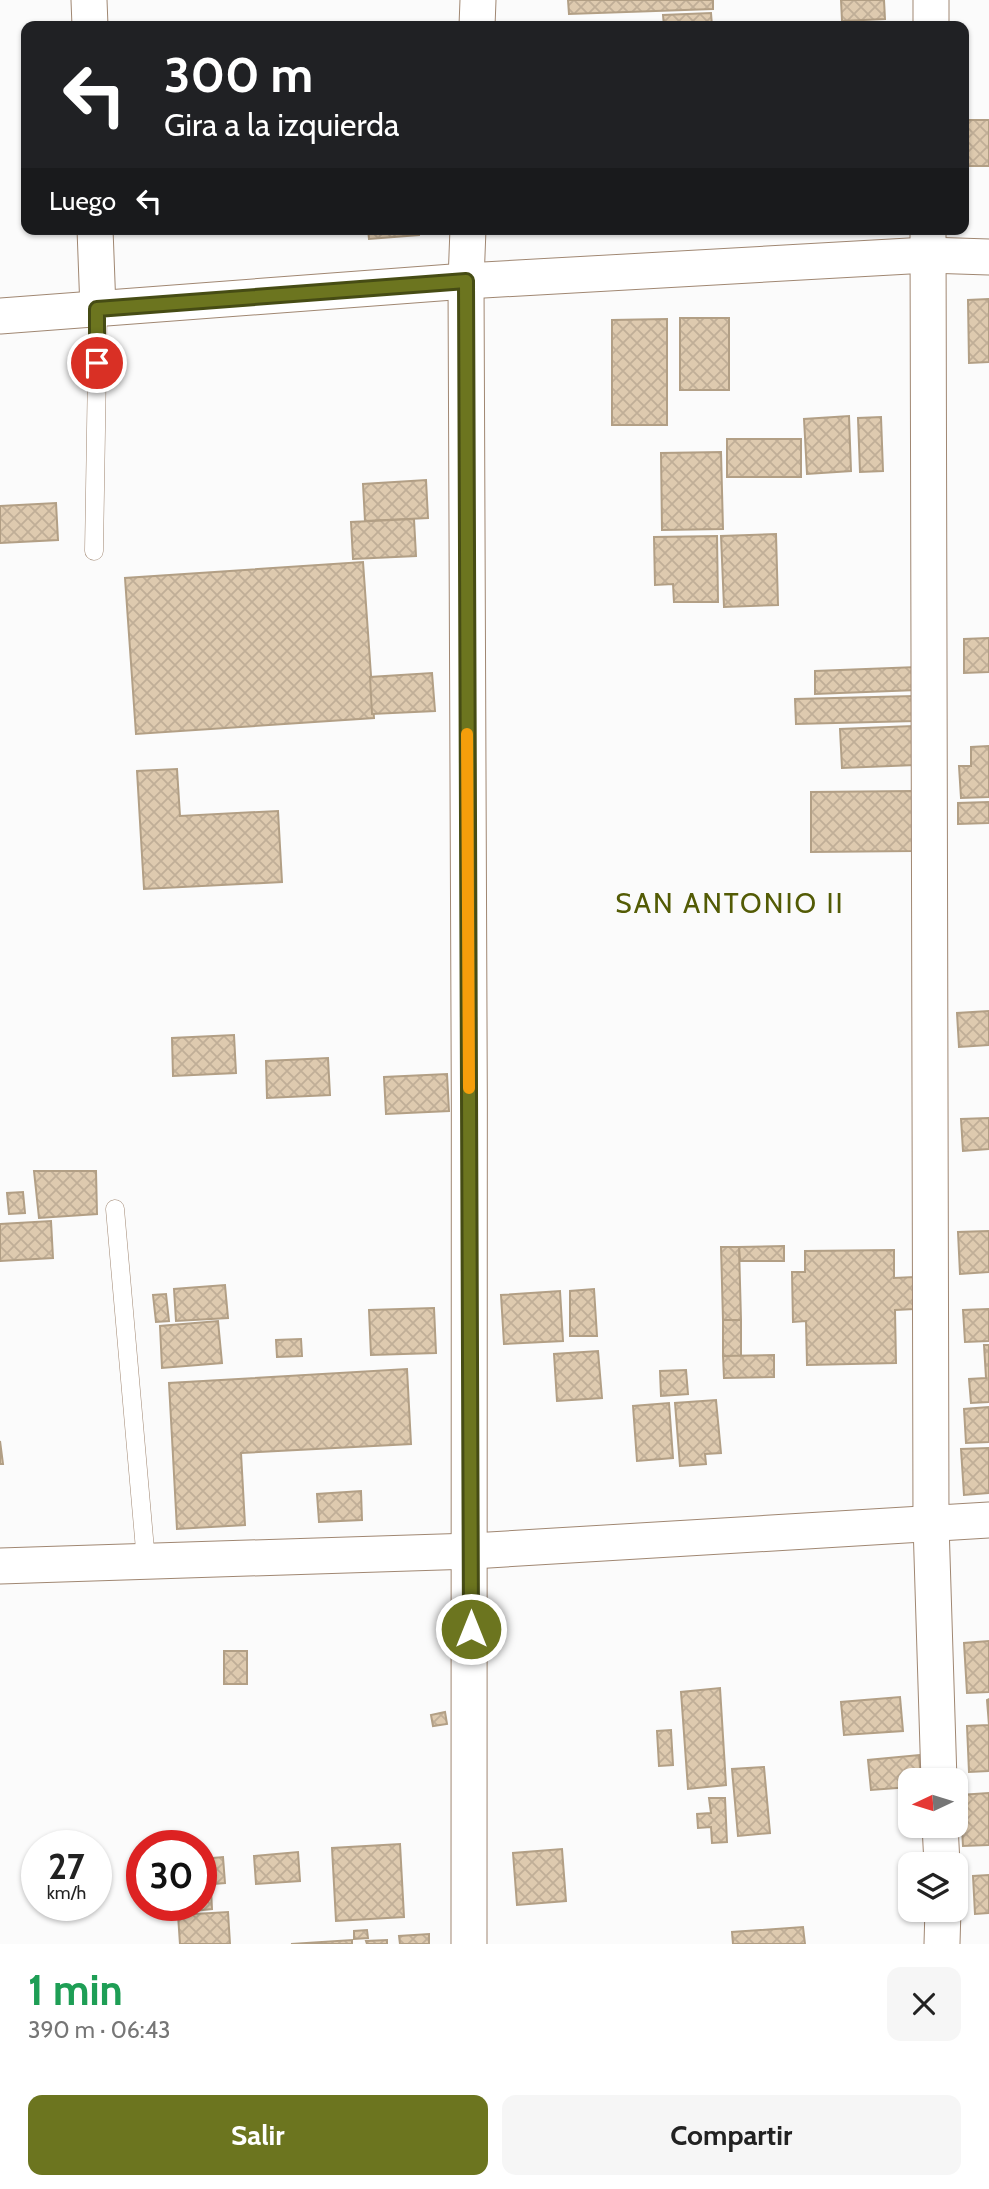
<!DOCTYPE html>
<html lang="es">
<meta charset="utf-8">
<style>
body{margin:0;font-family:Cabin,sans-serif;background:#f6f6f6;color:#222;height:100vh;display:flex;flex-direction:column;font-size:26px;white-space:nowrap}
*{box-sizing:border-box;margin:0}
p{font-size:23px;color:#767676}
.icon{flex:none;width:38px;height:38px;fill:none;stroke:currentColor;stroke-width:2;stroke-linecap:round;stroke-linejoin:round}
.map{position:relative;height:1944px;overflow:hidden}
.sheet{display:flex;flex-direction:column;background:#fff;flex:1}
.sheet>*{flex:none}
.banner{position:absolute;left:21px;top:21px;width:948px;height:214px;border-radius:14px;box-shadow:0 2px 5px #0004;background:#202124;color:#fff;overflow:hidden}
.needle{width:46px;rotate:266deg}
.fabs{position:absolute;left:898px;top:1768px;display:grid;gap:14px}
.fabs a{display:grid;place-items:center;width:70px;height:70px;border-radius:14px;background:#fff;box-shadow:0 2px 5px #0004;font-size:35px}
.speed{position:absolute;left:21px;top:1830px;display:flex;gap:14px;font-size:35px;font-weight:700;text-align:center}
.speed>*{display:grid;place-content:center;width:91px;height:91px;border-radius:50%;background:#fff;box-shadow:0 2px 5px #0004;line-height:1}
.speed small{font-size:18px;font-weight:400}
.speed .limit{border:10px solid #d22;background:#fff;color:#111}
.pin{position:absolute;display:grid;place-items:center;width:60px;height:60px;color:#fff;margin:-30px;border:4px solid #fff;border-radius:50%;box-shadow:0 2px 7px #0007}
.me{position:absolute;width:77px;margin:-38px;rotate:0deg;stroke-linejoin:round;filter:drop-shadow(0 0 5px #0008)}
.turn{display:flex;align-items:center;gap:24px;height:147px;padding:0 28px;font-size:32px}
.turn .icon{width:91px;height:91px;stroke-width:2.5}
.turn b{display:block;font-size:49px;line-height:60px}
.then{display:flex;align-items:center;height:66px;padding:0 28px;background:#0003;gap:14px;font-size:26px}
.round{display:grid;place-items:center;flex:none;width:74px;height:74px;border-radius:14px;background:#f6f6f6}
.head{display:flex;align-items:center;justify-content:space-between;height:119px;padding:0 28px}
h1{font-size:42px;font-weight:800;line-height:52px;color:#1e9e55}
.cta{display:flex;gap:14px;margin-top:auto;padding:14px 28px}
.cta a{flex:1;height:80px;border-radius:14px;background:#6c751f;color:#fff;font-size:28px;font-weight:800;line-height:80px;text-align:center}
.cta a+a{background:#f6f6f6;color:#222}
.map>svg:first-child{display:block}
.building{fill:url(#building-cross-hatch);stroke:#b29f85;stroke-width:2}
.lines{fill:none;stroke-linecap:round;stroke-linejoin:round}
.lane-casing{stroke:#a08772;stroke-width:19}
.street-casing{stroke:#a08772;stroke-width:37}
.lane{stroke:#fff;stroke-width:18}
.street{stroke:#fff;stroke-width:35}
.route-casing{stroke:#464c14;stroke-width:18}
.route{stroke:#6c751f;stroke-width:12}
.slow{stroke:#f59e0b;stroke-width:12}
.labels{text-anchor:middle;stroke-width:5;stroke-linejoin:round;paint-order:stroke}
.neighbourhood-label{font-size:28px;letter-spacing:2px;fill:#535b05;stroke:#fbfbfb}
</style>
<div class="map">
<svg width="989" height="1944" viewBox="0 0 989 1944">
<defs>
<pattern id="building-cross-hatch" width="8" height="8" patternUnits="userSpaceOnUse" patternTransform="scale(1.75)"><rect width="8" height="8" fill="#decaaf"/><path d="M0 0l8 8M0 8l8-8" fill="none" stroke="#c0ae97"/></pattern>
</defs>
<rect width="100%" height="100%" fill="#fbfbfb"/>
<g class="building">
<polygon points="568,0 713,0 713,9 569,14"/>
<polygon points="841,0 884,0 885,19 842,21"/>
<polygon points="711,13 712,26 664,26 663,15"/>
<rect x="964" y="120" width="25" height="46"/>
<polygon points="368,229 419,229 419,235 369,239"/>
<polygon points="989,299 989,362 969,363 968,300"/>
<rect x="680" y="318" width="49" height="72"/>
<polygon points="667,319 667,425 612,425 612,320"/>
<polygon points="849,416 851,471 807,474 804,419"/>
<polygon points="881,417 883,471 860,472 858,418"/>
<rect x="727" y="439" width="74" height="38"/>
<polygon points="721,452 723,529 662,530 661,453"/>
<polygon points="426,480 428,518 365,521 363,484"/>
<polygon points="56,503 58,540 0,543 0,506"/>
<polygon points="414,519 416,556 353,559 351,522"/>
<polygon points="776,534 778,605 724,607 721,536"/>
<polygon points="717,536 718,602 674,602 673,584 655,585 654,537"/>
<polygon points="363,562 374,718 136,734 125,578"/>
<polygon points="989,638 989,672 964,673 964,639"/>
<polygon points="917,667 917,690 815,694 815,671"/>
<polygon points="432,673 435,711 372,714 370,677"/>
<polygon points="914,696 915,721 796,724 795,699"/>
<polygon points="913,726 915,765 842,768 840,729"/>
<polygon points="989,746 989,797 961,798 959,766 971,766 971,747"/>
<polygon points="177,769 180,816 278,811 282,882 144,889 137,771"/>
<polygon points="912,791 913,851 811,852 811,792"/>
<polygon points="989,802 989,823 958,824 958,803"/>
<polygon points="989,1011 989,1045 959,1047 957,1013"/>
<polygon points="234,1035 236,1073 173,1076 172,1038"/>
<polygon points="328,1058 330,1095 267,1098 266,1061"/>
<polygon points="447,1074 449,1111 386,1114 384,1077"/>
<polygon points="989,1118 989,1149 963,1151 961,1119"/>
<polygon points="34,1171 96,1171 97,1214 39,1218"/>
<polygon points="23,1192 25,1213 9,1214 7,1193"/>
<polygon points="51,1221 53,1258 0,1261 0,1224"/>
<polygon points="989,1231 989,1272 960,1274 958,1232"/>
<polygon points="784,1246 784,1261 740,1261 739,1247"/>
<polygon points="721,1247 739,1247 741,1320 723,1320"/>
<polygon points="894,1250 894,1278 914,1277 914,1309 895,1310 896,1363 807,1365 806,1321 793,1322 792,1272 805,1272 805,1251"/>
<polygon points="225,1285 228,1318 176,1321 174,1289"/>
<polygon points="594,1289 597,1336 570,1336 570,1291"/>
<polygon points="560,1291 563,1341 504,1344 501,1295"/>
<polygon points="166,1294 169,1321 156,1322 153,1295"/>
<polygon points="434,1308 436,1353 371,1355 369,1310"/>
<polygon points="989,1309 989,1341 965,1342 963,1310"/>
<rect x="723" y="1320" width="18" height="36"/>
<polygon points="218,1321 222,1363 162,1368 160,1326"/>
<polygon points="301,1339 302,1356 277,1357 276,1340"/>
<polygon points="984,1345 989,1345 989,1402 971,1403 969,1379 986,1378"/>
<polygon points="598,1351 602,1398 557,1401 554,1354"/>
<polygon points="774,1355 774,1377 724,1378 723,1356"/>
<polygon points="407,1369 411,1444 241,1453 245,1525 177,1529 169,1383"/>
<polygon points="686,1370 688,1394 661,1396 660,1371"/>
<polygon points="716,1400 721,1453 705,1454 706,1464 680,1466 675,1403"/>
<polygon points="669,1403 673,1458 637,1461 633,1406"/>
<polygon points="989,1407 989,1442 966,1443 964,1409"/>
<polygon points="0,1441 3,1464 0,1464"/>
<polygon points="989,1448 989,1493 964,1495 961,1449"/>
<polygon points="361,1491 362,1520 319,1522 317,1494"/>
<polygon points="989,1641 989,1692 967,1693 964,1643"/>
<rect x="224" y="1651" width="23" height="33"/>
<polygon points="720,1688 726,1785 688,1789 681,1692"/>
<polygon points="900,1697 903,1731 844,1735 841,1702"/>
<polygon points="989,1699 989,1771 969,1772 967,1726 989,1725 987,1700"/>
<polygon points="445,1712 447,1724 433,1726 431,1715"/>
<polygon points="671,1730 673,1765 659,1766 657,1731"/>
<polygon points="919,1755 921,1780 910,1780 910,1787 871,1790 868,1760"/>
<polygon points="764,1767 770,1833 738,1836 732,1769"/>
<polygon points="989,1793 989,1845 963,1846 960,1795"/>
<polygon points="709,1798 725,1798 727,1842 712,1843 711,1827 698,1828 697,1814 711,1813"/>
<polygon points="400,1844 404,1917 336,1921 332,1848"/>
<polygon points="562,1849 566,1901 517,1905 513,1853"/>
<polygon points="298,1852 300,1881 256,1884 254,1856"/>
<polygon points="223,1857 225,1883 201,1885 201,1859"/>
<polygon points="989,1875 989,1913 975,1914 973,1876"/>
<polygon points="211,1889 212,1909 184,1912 183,1906 201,1906 201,1890"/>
<polygon points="228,1912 230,1944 180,1944 178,1915"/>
<polygon points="803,1927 805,1944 733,1944 732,1932"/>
<polygon points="367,1930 368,1938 354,1939 354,1931"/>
<polygon points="429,1934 429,1944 400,1944 399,1936"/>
<polygon points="352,1940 352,1944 291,1944"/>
<polygon points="387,1940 387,1944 367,1944 366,1941"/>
</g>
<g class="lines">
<defs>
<g id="lane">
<polyline points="94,551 98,309"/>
<polyline points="115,1209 146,1561"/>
</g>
<g id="street">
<polyline points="89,0 90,26"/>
<polyline points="477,26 478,0"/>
<polyline points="931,26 931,0"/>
<polyline points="95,229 98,309"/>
<path d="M468 229 466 281C467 835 473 1390 469 1944"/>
<polyline points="928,229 931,1524 939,1780"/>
<polyline points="0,316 466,281 927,255 989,257"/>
<polyline points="0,1566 472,1551 989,1520"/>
<polyline points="940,1825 942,1864"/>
<polyline points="942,1944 943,1909"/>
</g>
</defs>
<use href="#lane" class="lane-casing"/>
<use href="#street" class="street-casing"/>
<use href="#lane" class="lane"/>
<use href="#street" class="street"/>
</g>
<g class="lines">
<defs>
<polyline id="route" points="97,363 97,309 466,281 471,1629"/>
</defs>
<use href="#route" class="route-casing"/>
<use href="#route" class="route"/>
<polyline class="slow" points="467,734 469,1088"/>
</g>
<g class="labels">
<g class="neighbourhood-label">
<text x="730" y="913">SAN ANTONIO II</text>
</g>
</g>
</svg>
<div class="fabs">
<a><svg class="needle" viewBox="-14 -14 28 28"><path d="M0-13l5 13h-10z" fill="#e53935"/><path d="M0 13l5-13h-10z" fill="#767676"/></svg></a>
<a><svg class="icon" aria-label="layers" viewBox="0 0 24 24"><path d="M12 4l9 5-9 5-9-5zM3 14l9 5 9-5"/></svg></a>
</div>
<div class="speed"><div>27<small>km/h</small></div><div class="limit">30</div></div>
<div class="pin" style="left:97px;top:363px;background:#d93025"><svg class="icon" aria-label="arrive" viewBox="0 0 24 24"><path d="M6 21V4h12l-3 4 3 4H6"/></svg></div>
<svg class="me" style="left:471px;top:1629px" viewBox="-20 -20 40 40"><circle r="17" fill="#6c751f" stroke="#fff" stroke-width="3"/><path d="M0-11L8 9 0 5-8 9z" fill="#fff"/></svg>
<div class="banner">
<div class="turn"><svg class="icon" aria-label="left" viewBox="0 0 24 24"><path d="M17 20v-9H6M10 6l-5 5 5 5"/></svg><div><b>300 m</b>Gira a la izquierda</div></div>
<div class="then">Luego<svg class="icon" aria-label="left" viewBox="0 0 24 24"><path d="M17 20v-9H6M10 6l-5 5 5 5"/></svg></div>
</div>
</div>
<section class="sheet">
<div class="head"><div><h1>1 min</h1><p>390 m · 06:43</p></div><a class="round"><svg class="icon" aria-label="close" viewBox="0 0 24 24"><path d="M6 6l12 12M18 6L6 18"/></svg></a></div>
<div class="cta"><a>Salir</a><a>Compartir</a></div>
</section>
